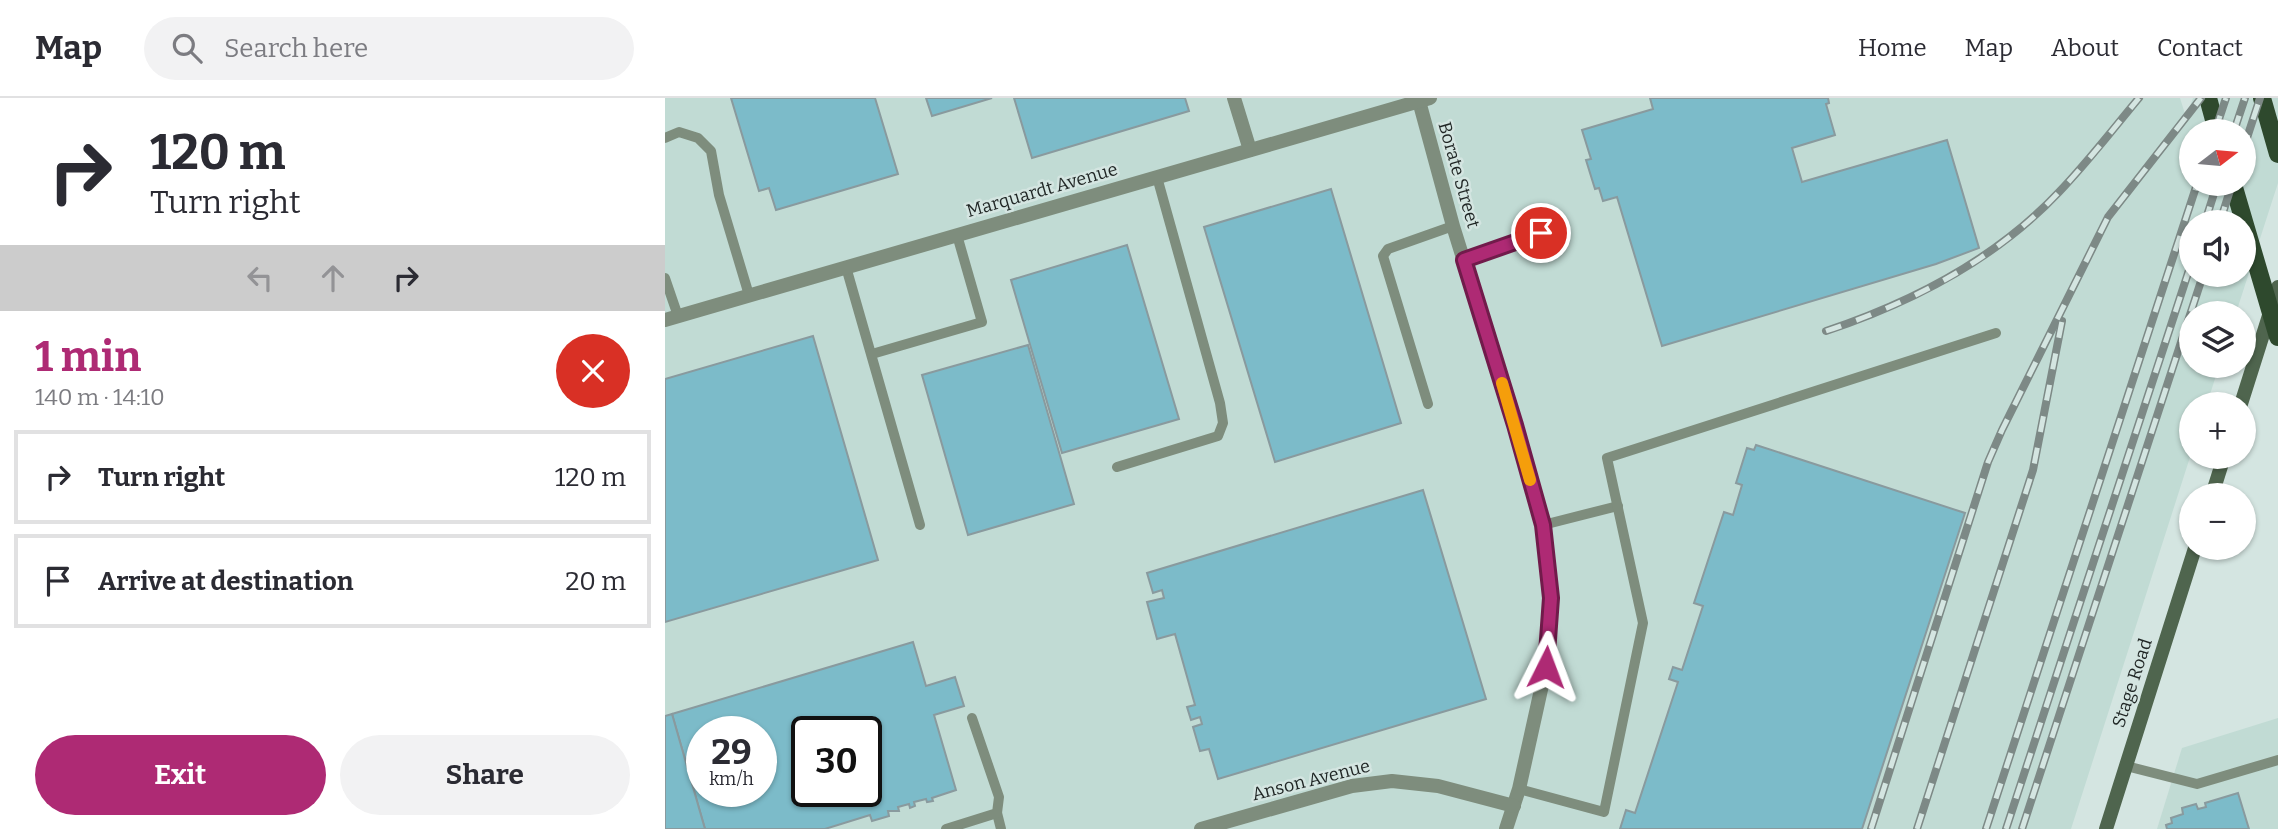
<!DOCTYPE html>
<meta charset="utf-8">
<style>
body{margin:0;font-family:Bitter,serif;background:#f2f2f3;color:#2b2b33;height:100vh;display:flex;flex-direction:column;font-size:26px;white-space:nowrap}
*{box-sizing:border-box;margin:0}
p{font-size:23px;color:#7c7c81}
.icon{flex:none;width:38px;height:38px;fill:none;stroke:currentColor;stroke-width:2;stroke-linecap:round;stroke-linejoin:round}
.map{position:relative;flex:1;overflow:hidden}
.drawer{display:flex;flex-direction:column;background:#fff;width:665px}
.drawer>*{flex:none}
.top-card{background:#fff;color:#2b2b33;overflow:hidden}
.needle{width:46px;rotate:74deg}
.tools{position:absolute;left:1514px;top:21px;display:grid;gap:14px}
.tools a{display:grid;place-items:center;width:77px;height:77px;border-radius:50%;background:#fff;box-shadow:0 2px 5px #0004;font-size:35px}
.speed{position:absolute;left:21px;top:618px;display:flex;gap:14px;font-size:35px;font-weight:700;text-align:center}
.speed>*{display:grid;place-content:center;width:91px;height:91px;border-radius:50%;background:#fff;box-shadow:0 2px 5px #0004;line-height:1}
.speed small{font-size:18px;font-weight:400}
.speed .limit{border:4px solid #111;border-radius:10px;background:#fff;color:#111}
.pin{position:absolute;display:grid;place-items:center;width:60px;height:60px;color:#fff;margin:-30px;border:4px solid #fff;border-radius:50%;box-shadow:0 2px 7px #0007}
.me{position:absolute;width:77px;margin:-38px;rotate:3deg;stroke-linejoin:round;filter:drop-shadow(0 0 5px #0008)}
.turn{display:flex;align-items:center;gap:24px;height:147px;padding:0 35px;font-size:32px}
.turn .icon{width:91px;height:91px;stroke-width:2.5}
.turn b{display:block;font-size:49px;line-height:60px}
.lanes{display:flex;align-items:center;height:66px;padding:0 35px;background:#0003;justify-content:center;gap:35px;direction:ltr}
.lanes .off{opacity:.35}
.round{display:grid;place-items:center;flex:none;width:74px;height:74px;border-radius:37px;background:#f2f2f3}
.overview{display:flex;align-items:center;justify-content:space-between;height:119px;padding:0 35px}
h1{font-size:42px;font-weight:700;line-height:52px;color:#ae2a74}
.action{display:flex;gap:14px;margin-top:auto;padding:14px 35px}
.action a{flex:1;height:80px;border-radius:42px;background:#ae2a74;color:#fff;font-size:28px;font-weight:700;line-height:80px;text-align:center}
.action a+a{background:#f2f2f3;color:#2b2b33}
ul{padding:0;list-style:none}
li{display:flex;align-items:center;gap:21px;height:94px;margin:0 14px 10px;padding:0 21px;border:4px solid #e1e1e2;border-radius:0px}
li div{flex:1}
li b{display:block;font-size:26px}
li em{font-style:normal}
header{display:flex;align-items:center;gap:42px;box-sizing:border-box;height:98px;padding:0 35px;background:#fff;border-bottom:2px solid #e1e1e2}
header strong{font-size:33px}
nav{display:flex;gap:38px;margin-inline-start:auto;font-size:24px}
.search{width:490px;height:63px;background:#f2f2f3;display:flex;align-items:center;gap:18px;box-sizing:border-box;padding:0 24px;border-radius:38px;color:#7c7c81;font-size:26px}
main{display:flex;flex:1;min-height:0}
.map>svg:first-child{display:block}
.built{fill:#c1dbd4;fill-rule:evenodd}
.building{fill:#7cbbc9;stroke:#899a9e;stroke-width:2;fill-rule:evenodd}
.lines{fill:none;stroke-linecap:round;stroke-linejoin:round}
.lane{stroke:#7e8d7d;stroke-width:10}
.street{stroke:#7e8d7d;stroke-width:14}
.secondary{stroke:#4f654e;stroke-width:14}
.primary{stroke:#2e492d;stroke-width:18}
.rail-casing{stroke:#7d8986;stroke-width:8}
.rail{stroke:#d4e5e1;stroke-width:5;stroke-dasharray:16;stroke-linecap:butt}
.route-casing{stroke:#711b4b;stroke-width:18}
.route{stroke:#ae2a74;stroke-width:12}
.slow{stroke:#f59e0b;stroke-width:12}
.labels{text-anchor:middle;stroke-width:5;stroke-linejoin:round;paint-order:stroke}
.street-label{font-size:18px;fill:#1f2524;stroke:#d4e5e1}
</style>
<header>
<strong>Map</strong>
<div class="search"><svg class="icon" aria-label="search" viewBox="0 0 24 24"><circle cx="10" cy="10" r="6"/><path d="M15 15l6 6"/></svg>Search here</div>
<nav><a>Home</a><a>Map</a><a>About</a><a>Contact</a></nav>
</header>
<main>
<section class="drawer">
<div class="top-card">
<div class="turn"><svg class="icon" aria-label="right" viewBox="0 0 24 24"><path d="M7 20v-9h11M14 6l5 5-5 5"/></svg><div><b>120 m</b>Turn right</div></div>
<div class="lanes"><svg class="icon off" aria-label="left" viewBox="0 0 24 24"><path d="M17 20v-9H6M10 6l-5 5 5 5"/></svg><svg class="icon off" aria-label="ahead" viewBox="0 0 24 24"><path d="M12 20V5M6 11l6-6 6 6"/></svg><svg class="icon" aria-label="right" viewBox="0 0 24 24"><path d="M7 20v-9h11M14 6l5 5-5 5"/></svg></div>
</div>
<div class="overview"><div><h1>1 min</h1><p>140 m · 14:10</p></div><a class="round" style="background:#d93025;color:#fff"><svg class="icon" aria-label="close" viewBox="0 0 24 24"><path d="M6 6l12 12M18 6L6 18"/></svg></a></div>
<ul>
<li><svg class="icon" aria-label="right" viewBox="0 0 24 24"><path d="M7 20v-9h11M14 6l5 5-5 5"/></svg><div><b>Turn right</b></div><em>120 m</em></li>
<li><svg class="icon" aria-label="arrive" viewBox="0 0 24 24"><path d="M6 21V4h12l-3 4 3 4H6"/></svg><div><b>Arrive at destination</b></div><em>20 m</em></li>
</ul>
<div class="action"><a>Exit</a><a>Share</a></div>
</section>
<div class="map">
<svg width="1613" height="731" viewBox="0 0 1613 731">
<rect width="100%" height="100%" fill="#d4e5e1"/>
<g class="built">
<path d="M0 0H1515L1521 19 1528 0H1613V85L1571 215H1526V268H1554L1542 306H1526V356L1406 731H0ZM1526 33H1578V86H1526ZM1526 124H1578V177H1526ZM37 634H96V693H37ZM142 634H201V693H142Z"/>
<polygon points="1613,620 1613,731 1492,731 1517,650"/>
</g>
<g class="building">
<polygon points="66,0 210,0 233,76 111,112 104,90 94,93"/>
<polygon points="261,0 327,0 267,18"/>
<polygon points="349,0 520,0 524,13 367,60"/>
<polygon points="985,0 1163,0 1164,5 1161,6 1170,37 1127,50 1137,84 1282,42 1314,150 1271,166 997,248 952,99 938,103 934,90 930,91 921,62 926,61 917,32 988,11"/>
<polygon points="666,91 736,325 610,364 539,129"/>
<polygon points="462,147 514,321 397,355 346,182"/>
<polygon points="148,238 213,462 0,524 0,281"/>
<polygon points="363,247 409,406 303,437 257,277"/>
<polygon points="1091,347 1300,415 1197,731 955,731 961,712 970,715 1013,584 1004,581 1008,569 1017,572 1038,508 1029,505 1059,414 1068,417 1077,387 1071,385 1082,350 1089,352"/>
<polygon points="758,392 821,601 553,681 544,651 535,653 528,629 537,626 535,619 526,622 522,609 530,607 510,536 492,541 482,504 499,500 497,492 488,495 482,475"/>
<path d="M248 544 261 588 290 579 299 608 269 617 291 692 267 700 268 703 262 704 261 701 249 704 250 708 245 710 244 706 233 709 234 713H223L224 718 207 723 205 717 160 731H40L7 616ZM37 634H96V693H37ZM142 634H201V693H142Z"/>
<polygon points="7,616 40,731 0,731 0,618"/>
<polygon points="1573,695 1584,731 1502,731 1501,727 1507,725 1506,720 1518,716 1517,710 1531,706 1533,711 1541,709 1540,705"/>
</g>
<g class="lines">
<g class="lane">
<polyline points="0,40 14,34 33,40 46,53 54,97 84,197"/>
<polyline points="798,162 876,135"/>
<polyline points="181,169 255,427"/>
<polyline points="0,180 13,218"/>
<polyline points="207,256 317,224 292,137"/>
<polyline points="763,306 718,158 723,151 788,128"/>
<polyline points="452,369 553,338 558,325 555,305 492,79"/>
<polyline points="878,427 953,408"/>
<polyline points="1461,668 1532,686 1613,662"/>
<polyline points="854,691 939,714 978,525 942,360 1331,235"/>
<polyline points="332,715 336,731"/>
<polyline points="281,731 332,715 334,699 307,620"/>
</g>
<g class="street">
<polyline points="569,0 585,52"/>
<polyline points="754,3 788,128 850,327 878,427 885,500 881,569 854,691 841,731"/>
<polyline points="0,222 765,0"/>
<polyline points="536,731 687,688 727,683 773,688 849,708"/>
</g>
<g class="secondary">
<polyline points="1576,306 1613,189"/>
<polyline points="1547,397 1559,359"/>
<polyline points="1441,731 1530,450"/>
</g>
<g class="primary">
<polyline points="1543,0 1552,33"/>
<polyline points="1597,0 1613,56"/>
<polyline points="1568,86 1613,239"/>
</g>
<defs>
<g id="rail">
<polyline points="1550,33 1561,0"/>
<polyline points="1569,33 1580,0"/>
<polyline points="1578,52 1595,0"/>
<polyline points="1540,124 1552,86"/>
<polyline points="1555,124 1567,86"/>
<path d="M1161 233C1248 204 1330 162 1394 94 1422 65 1448 31 1474 0"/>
<polyline points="1206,731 1323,364 1337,332 1443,119 1536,0"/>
<polyline points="1252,731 1368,372 1397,223"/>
<polyline points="1321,731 1532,86"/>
<polyline points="1341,731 1526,166"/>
<polyline points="1357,731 1538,177"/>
</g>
</defs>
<use href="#rail" class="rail-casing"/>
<use href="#rail" class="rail"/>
</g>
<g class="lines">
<defs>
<polyline id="route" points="876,135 799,162 850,327 878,427 886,500 881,569"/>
</defs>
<use href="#route" class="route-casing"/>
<use href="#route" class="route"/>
<polyline class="slow" points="837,285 865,382"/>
</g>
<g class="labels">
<g class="street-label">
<text transform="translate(794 77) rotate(74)" y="6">Borate Street</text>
<text transform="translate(377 92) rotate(-16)" y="6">Marquardt Avenue</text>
<text transform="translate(1467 585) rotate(-72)" y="6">Stage Road</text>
<text transform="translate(646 682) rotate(-14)" y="6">Anson Avenue</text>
</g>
</g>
</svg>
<div class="tools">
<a><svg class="needle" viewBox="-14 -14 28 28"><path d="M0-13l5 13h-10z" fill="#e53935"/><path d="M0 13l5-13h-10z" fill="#7c7c81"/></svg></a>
<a><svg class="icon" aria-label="sound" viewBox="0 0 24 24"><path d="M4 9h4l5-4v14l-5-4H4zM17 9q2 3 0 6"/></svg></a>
<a><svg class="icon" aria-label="layers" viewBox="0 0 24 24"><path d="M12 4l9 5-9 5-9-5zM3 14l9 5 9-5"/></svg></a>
<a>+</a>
<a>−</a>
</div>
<div class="speed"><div>29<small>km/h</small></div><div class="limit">30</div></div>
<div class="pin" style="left:876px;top:135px;background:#d93025"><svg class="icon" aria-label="arrive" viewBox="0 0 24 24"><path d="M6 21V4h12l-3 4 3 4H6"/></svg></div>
<svg class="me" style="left:881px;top:569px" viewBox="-20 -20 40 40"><path d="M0-17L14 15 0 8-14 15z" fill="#ae2a74" stroke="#fff" stroke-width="4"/></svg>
</div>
</main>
